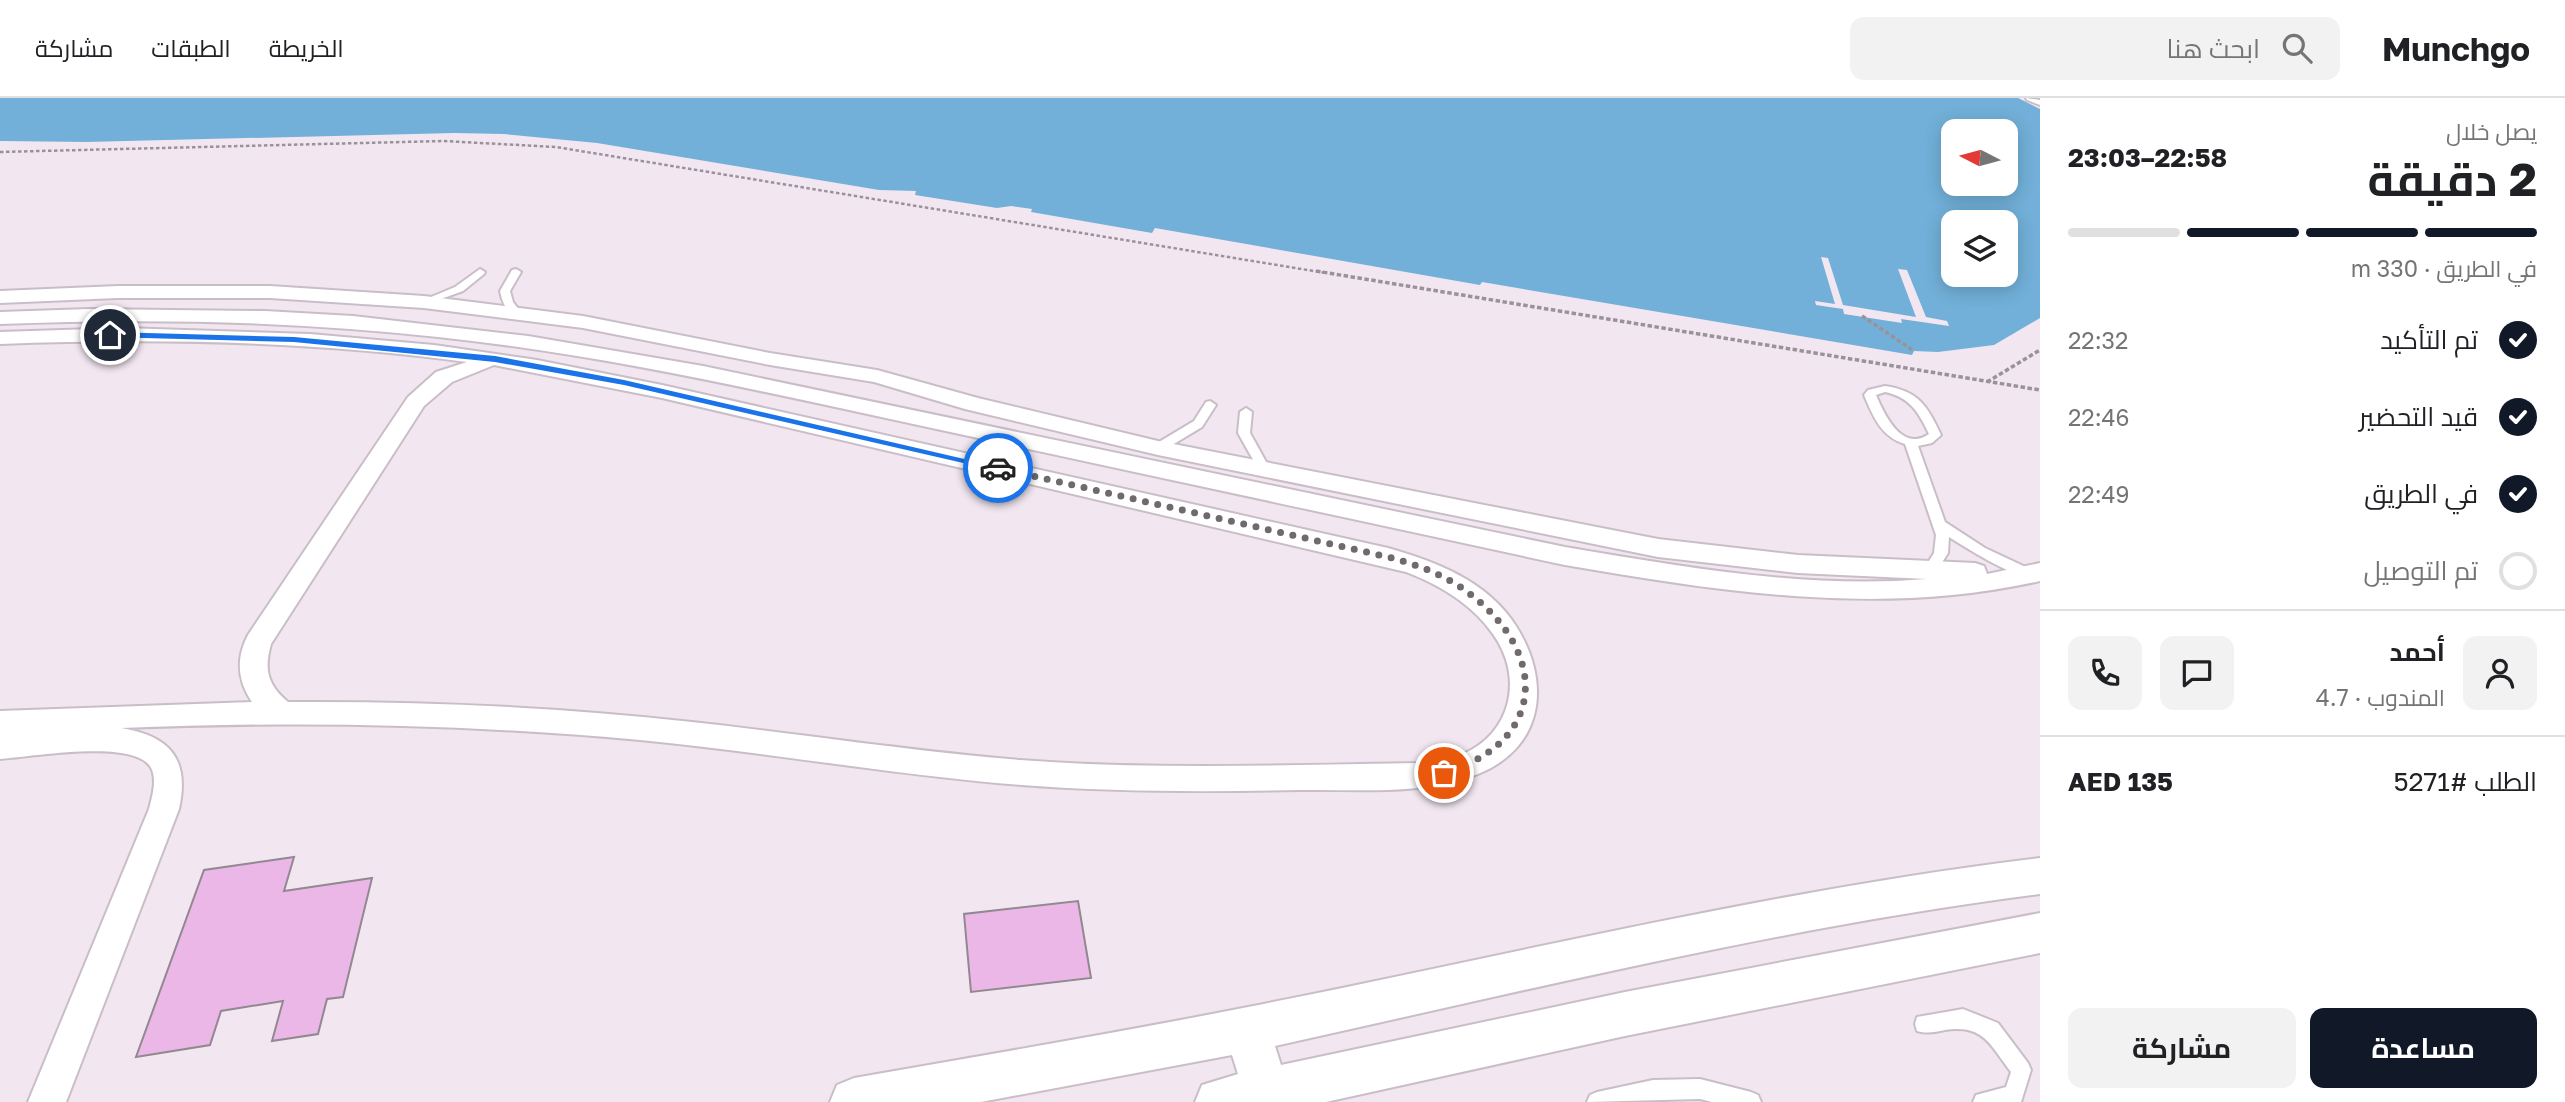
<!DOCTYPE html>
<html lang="ar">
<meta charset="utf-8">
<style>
:root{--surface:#fff;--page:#f2f2f2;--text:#202124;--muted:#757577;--line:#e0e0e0;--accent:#111827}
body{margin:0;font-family:"Golos Text",Cairo,sans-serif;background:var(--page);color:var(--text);direction:rtl;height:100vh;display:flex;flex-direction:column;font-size:26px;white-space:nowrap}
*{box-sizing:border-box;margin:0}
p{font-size:23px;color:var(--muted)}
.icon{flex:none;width:38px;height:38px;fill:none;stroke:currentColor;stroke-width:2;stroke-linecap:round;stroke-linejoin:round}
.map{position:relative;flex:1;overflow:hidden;direction:ltr}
.panel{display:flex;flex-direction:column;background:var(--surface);width:525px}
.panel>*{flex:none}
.needle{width:46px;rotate:276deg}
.tools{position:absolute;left:1941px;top:21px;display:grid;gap:14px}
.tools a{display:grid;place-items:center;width:77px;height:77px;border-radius:14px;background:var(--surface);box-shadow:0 4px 18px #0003;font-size:35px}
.pin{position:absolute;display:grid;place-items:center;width:60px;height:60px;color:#fff;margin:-30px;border:4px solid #fff;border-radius:50%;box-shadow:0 2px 7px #0007}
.courier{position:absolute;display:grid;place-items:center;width:70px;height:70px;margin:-35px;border:5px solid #1a73e8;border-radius:50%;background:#fff;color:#222;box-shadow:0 2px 9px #0007}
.summary em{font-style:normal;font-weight:700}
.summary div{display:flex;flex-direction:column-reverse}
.summary{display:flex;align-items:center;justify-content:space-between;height:119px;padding:0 28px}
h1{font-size:46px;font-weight:700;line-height:52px}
.bar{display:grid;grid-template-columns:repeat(4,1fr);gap:10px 7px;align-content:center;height:84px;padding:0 28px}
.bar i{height:9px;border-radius:5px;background:var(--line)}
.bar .active{background:var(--accent)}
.bar p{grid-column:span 4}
.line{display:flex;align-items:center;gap:18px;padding:0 28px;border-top:2px solid var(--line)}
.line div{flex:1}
.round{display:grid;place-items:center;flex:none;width:74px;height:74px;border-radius:14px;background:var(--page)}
ol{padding:0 28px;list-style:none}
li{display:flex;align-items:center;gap:21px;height:77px}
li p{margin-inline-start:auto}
li .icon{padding:7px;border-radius:50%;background:var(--accent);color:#fff;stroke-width:4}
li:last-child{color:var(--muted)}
li i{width:38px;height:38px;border:4px solid var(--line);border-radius:50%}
.action{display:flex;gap:14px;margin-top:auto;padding:14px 28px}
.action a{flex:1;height:80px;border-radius:14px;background:var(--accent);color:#fff;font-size:28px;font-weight:700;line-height:80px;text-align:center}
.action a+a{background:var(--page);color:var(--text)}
header{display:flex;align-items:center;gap:42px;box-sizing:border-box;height:98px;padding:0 35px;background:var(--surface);border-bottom:2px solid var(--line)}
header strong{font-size:33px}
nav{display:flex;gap:38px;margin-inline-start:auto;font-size:24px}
.search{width:490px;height:63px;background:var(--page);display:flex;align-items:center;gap:18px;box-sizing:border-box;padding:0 24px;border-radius:14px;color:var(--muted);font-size:26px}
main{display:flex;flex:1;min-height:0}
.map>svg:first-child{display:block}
.water{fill:#72b0d9;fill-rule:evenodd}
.pier{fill:#f2e7f1}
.building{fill:#eab7e7;stroke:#928891;stroke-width:2}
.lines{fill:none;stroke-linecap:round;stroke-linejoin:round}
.service-casing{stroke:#c9bec8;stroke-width:4}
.minor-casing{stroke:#c9bec8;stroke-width:4}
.tertiary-casing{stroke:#c9bec8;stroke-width:4}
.path-far1{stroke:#9a9299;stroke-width:2.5;stroke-dasharray:3.5 2.5;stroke-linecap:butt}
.path{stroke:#9a9299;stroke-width:3.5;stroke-dasharray:4.5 2.5;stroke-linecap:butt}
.service{fill:#fff;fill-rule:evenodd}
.minor{fill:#fff;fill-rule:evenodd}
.tertiary{fill:#fff;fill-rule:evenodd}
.route{fill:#1a73e8}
.done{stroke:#706a6f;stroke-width:7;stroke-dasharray:0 12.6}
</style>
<header>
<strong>Munchgo</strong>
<div class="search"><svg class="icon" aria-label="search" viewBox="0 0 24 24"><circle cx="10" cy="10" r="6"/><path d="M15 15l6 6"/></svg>ابحث هنا</div>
<nav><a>الخريطة</a><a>الطبقات</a><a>مشاركة</a></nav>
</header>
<main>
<section class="panel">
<div class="summary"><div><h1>2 دقيقة</h1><p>يصل خلال</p></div><em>22:58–23:03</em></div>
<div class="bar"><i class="active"></i><i class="active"></i><i class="active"></i><i></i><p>في الطريق · 330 m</p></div>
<ol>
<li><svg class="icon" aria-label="check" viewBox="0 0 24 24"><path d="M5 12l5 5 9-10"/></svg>تم التأكيد<p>22:32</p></li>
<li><svg class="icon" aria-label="check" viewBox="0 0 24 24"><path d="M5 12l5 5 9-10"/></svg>قيد التحضير<p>22:46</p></li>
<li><svg class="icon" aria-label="check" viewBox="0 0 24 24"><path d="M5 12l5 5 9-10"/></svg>في الطريق<p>22:49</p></li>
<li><i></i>تم التوصيل</li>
</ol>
<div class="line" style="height:126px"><a class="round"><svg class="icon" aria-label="person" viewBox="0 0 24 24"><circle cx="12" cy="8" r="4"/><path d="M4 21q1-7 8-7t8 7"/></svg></a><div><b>أحمد</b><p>المندوب · 4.7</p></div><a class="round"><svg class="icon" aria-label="chat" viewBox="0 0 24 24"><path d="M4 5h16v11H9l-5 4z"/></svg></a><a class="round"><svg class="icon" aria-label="phone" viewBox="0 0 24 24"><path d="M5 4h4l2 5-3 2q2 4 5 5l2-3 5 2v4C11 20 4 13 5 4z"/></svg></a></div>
<div class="line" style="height:91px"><div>الطلب #5271</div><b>AED 135</b></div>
<div class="action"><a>مساعدة</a><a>مشاركة</a></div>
</section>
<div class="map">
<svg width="2040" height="1004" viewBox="0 0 2040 1004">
<rect width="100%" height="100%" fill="#f2e7f1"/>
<path class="water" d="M0 0H2018L2040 11V220L1994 247 1938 254 1914 253 1912 257 1482 184 1480 187 1155 130 1152 135 1031 114 1032 111 1011 108 997 110 915 97 916 93 879 92 597 45 504 36 454 35 86 44 0 43ZM1953 33H2006V86H1953ZM1953 124H2006V177H1953Z"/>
<path class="pier" d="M1821 159 1828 160 1843 207 1916 219 1898 171 1907 172 1926 219 1947 223 1949 228 1901 221 1902 225 1844 216 1843 211 1816 207 1815 203 1835 206Z"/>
<g class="building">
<path d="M294 759 284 793 372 780 343 899 327 901 318 936 272 943 283 903 221 913 210 947 136 959 204 772Z"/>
<path d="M1078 803 1091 880 971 894 964 816Z"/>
</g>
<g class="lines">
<g class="service-casing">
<g id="service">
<path d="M2026 0 2040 2V7L2027 2Z"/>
<path d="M480 171 485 174 484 176 463 193 424 207 419 204 455 189Z"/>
<path d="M516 171 521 174 510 193 513 204 522 216 517 219C506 215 502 203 500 193L512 172Z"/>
<path d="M1885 288C1919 293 1927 308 1941 337L1932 345 1918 348 1945 424 1985 450 2034 473 2036 476 2034 479C2018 483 1965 449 1949 439L1948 455 1936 474H1926L1924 471 1934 455 1936 437 1905 346C1881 339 1873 318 1864 297L1868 292ZM1885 294C1910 299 1919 315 1929 336 1902 355 1884 316 1876 297Z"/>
<path d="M1210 303 1216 307 1202 329 1162 353H1154L1152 350 1154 347 1194 323 1206 304Z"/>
<path d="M1246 310 1252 314 1250 335 1270 371 1268 374H1260L1238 335 1240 314Z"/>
<path d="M1963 911 1998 925 2028 965 2031 972 2021 1004H1973L1976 997 2006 989 2011 974C1990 947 1984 926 1945 932 1935 934 1927 936 1917 933L1915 926 1917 919Z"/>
<path d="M1700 981 1751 994 1758 997 1761 1004H1712L1700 1001 1587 1004 1590 997 1597 994 1653 982Z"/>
</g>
</g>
<g class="minor-casing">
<g id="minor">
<path d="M118 188H270L424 198 583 218 770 255 877 272 978 300 1158 343 1658 441 1798 457 1975 465 1984 468 1987 476 2040 465V483C1882 519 1722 494 1565 467 1357 422 1149 377 941 332 774 296 608 257 438 239 292 223 147 220 0 226V214L89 211 265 213 353 218 528 238 703 268 1565 449C1684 469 1806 491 1927 481L1798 475 1658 459 1158 357 965 311 874 284 770 267 583 230 424 210 270 200H118L0 205V193Z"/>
<path d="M124 230 310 236 434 247 537 262 662 287 1388 450C1437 464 1487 483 1516 528 1551 583 1545 649 1478 676 1423 698 1360 691 1301 692 1208 694 1114 694 1021 687 893 677 767 654 640 642 467 626 294 623 121 630 170 638 190 661 179 711L66 1004H28L149 711C152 699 158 680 150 668 130 641 31 659 0 661V637L22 635 0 637V613L252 604C237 582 236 560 248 537L408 299 436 274 467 264C312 243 156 240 0 246V234ZM494 267 662 300 1406 474C1440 487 1472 506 1493 536 1524 579 1512 636 1461 657 1448 662 1433 664 1419 665 1286 667 1153 672 1020 662 910 653 802 636 692 624 558 609 423 603 288 604 267 587 264 571 271 546L424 308 452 284Z"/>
</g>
</g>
<g class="tertiary-casing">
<path id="tertiary" d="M2040 760V796C1782 829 1528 892 1275 948L1281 967 1625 894 2040 815V855L1625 938 1326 1004H1195L1202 987 1238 976 1232 957 981 1004H830L837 987 854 980C985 957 1117 935 1248 909 1511 857 1773 792 2040 760Z"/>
</g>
<path class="path-far1" d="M0 54 443 43 556 49 1326 175"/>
<g class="path">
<path d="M1316 173 2040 292"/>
<path d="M1862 218 1914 253"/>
<path d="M1987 284 2040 252"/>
</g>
<use href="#service" class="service"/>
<use href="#minor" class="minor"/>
<use href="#tertiary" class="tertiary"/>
</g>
<path class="route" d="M110 234 294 239 495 258 624 282 1003 370 998 373 624 287 495 264 294 244 107 239 105 237Z"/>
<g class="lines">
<path class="done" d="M998 370 1388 459C1418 467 1446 477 1470 496 1550 557 1545 645 1444 675"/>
</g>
</svg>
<div class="tools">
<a><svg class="needle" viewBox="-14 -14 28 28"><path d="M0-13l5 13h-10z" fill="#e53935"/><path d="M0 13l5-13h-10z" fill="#757577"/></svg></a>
<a><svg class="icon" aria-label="layers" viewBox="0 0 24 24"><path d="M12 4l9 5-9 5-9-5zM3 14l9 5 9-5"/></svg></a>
</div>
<div class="pin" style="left:1444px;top:675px;background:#ea580c"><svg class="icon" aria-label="bag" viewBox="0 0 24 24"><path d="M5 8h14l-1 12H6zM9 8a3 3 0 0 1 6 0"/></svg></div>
<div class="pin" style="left:110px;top:237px;background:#1f2937"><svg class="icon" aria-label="home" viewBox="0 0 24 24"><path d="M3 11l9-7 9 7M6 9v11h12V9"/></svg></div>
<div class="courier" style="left:998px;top:370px"><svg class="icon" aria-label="car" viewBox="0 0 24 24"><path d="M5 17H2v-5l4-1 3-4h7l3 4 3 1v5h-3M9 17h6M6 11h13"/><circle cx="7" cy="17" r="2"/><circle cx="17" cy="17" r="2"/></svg></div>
</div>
</main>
